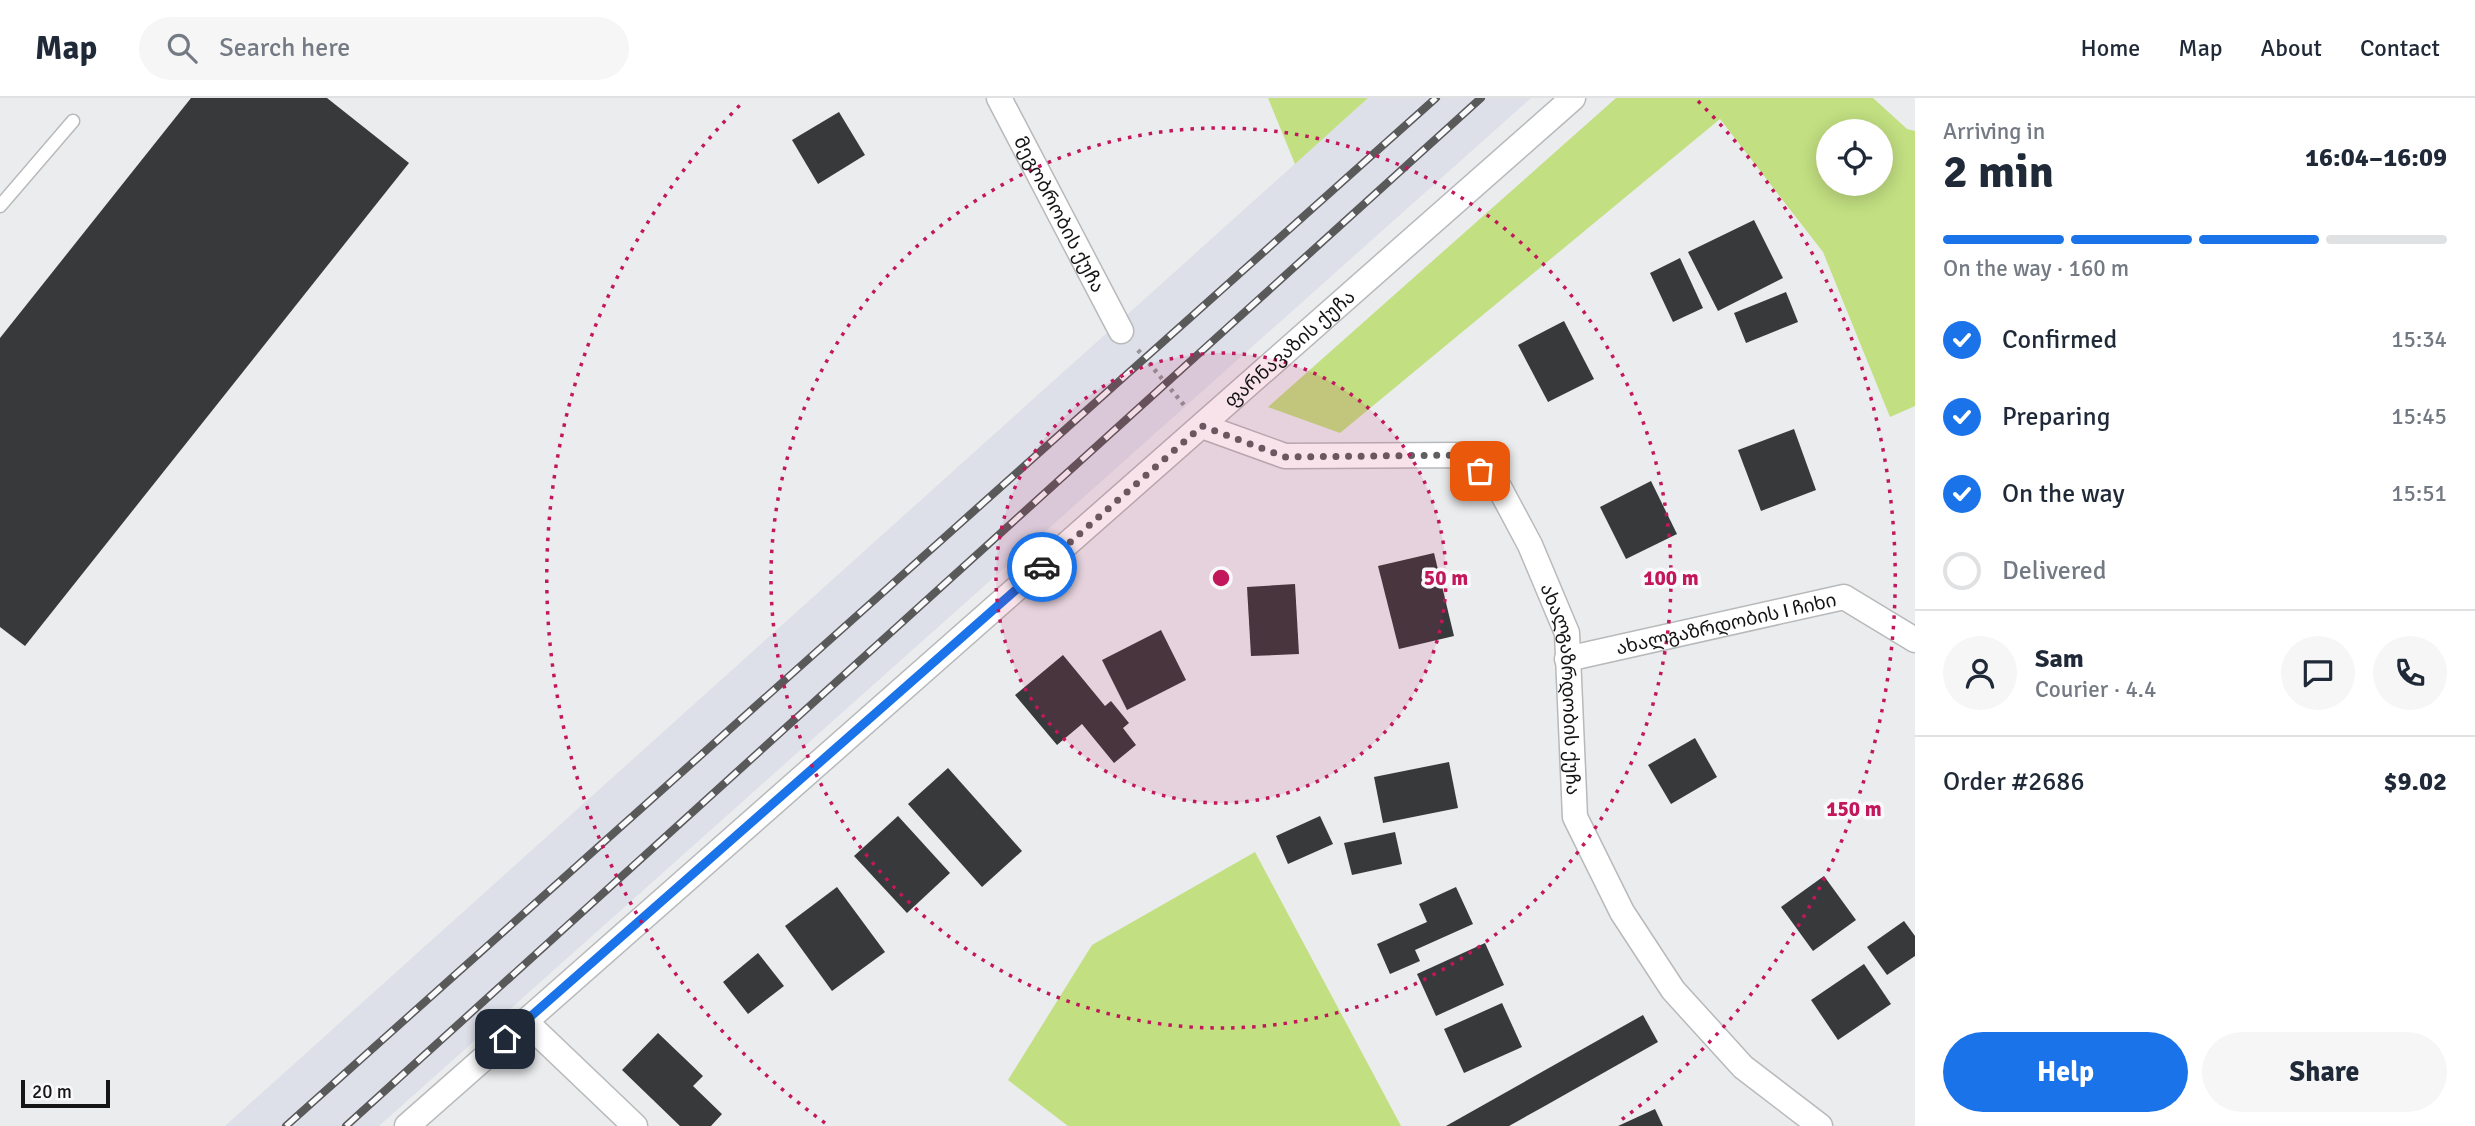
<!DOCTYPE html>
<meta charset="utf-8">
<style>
:root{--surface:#fff;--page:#f6f6f7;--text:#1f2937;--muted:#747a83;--line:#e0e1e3;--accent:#1a73e8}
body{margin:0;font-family:Signika,"Noto Sans Georgian",sans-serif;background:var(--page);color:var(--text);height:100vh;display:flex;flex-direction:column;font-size:26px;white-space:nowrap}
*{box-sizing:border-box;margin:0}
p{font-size:23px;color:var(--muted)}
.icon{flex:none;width:38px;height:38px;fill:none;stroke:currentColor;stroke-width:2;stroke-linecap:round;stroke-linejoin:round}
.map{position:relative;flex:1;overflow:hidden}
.side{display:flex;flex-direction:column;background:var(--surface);width:560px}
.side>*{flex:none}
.buttons{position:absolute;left:1816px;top:21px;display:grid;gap:14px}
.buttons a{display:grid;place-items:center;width:77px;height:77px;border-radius:50%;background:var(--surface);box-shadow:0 4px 18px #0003;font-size:35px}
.scale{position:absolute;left:21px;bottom:18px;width:89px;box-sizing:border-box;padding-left:7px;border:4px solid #151516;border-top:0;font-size:19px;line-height:24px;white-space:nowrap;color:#151516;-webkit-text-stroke:5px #f9f9fb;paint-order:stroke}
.pin{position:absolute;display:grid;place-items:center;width:60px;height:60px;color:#fff;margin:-30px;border-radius:14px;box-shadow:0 4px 10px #0006}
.courier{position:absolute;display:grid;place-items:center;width:70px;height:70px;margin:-35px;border:5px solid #1a73e8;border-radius:50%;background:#fff;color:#222;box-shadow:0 2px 9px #0007}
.headline em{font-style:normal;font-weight:700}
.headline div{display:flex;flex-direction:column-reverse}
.headline{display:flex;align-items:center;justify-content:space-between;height:119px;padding:0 28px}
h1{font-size:46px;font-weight:700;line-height:52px}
.bar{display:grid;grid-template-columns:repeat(4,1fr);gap:10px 7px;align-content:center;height:84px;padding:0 28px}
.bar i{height:9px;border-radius:5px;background:var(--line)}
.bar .current{background:var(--accent)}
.bar p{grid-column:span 4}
.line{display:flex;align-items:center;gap:18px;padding:0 28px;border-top:2px solid var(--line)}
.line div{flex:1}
.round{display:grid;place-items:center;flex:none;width:74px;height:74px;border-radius:37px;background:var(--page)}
ol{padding:0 28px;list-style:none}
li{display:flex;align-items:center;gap:21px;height:77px}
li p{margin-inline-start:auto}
li .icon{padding:7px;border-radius:50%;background:var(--accent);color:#fff;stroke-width:4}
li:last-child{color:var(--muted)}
li i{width:38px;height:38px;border:4px solid var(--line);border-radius:50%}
.primary-button{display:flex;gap:14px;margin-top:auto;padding:14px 28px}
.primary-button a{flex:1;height:80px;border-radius:42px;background:var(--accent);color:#fff;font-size:28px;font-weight:700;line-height:80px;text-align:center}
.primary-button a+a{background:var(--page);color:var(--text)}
header{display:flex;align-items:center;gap:42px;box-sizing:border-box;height:98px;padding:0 35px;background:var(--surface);border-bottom:2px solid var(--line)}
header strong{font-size:33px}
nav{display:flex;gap:38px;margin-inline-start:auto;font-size:24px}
.search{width:490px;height:63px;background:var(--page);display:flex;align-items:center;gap:18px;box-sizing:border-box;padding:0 24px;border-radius:38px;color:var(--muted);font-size:26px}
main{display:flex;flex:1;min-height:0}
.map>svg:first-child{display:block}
.built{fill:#dde0e9}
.green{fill:#c2df81;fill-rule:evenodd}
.building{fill:#38393a}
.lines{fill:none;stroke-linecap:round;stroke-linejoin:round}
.service-casing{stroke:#b8b9ba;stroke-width:15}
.minor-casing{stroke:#b8b9ba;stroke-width:27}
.path{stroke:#949596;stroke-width:4.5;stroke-dasharray:3.5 5;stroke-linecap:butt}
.service{stroke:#fff;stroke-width:12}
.minor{stroke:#fff;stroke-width:24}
.rail-casing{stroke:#59595a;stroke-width:8}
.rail{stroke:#f9f9fb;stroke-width:5;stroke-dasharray:16;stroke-linecap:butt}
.done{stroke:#606062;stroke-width:7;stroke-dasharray:0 12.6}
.route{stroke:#1a73e8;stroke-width:9}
.ring{fill:none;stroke:#c2185b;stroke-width:3.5;stroke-dasharray:3.5 7}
.labels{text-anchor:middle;stroke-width:7;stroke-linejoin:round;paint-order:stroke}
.street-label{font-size:19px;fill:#151516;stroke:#f9f9fb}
.centre{fill:#c2185b;stroke:#f9f9fb;stroke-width:3.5}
.ring-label{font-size:21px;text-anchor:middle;font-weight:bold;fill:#c2185b;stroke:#f9f9fb;stroke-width:7;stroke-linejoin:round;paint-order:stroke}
</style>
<header>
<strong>Map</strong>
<div class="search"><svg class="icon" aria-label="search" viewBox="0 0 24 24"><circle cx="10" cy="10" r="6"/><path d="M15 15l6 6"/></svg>Search here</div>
<nav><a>Home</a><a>Map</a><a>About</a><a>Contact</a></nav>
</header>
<main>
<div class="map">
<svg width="1915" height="1028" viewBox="0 0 1915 1028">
<rect width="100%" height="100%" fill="#ebecee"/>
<path class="built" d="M1368 0H1531L379 1028H225Z"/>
<g class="green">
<path d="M1268 0H1368L1295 66Z"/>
<path d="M1616 0H1873L1907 31 1915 33V308L1890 319 1823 154 1720 21 1340 335 1268 309ZM1829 33H1881V86H1829Z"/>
<path d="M1255 754 1401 1028H1068L1008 982 1092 847Z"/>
</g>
<g class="building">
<path d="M191 0H327L409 65 25 548 0 529V240Z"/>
<path d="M839 14 865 57 818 86 792 42Z"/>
<path d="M1754 122 1783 180 1718 213 1688 154Z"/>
<path d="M1680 160 1703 210 1673 224 1650 175Z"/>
<path d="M1786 194 1798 224 1746 245 1734 215Z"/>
<path d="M1564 223 1594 281 1548 304 1518 247Z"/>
<path d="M1794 331 1816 392 1761 413 1738 352Z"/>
<path d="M1651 383 1677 436 1626 461 1600 409Z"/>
<path d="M1434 455 1454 538 1399 551 1378 468Z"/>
<path d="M1295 486 1299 556 1251 558 1247 489Z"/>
<path d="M1161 532 1186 582 1127 612 1102 562Z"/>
<path d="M1063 557 1105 608 1111 603 1129 625 1123 630 1136 647 1114 665 1082 626 1057 647 1015 597Z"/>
<path d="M1695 640 1717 679 1671 706 1648 667Z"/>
<path d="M1449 664 1458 710 1383 725 1374 679Z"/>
<path d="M948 670 1022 753 982 789 908 706Z"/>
<path d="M898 718 950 775 907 815 854 758Z"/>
<path d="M1320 718 1333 746 1288 766 1276 738Z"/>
<path d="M1395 734 1402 766 1352 777 1344 745Z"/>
<path d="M1824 778 1856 822 1813 853 1781 809Z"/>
<path d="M837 789 885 854 832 893 785 828Z"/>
<path d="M1456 789 1473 826 1415 852 1420 863 1390 876 1377 846 1427 824 1419 806Z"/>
<path d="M1904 823 1915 838V858L1887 877 1867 849Z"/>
<path d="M1485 845 1504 887 1436 918 1417 876Z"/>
<path d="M758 855 784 888 748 916 723 884Z"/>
<path d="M1864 866 1891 906 1838 942 1811 902Z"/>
<path d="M1502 905 1522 949 1464 975 1444 931Z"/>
<path d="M1643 917 1658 944 1543 1009 1509 1028H1446Z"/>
<path d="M658 935 703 978 693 988 722 1016 711 1028H680L622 972Z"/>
<path d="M1655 1011 1663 1028H1618Z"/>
</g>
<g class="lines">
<g class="service-casing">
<path id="service" d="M0 108 73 23"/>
</g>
<g class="minor-casing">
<g id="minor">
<path id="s1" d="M999 0 1121 233"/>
<path id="s2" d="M1202 328 1285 358 1462 357 1499 389 1530 447 1567 535 1575 719 1622 814 1673 892 1743 969 1820 1028"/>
<path id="s3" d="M1567 561 1844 499 1915 542"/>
<path d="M525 923 635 1028"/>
<path id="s4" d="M407 1028 1573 0"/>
</g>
</g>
<path class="path" d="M1138 252 1184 307"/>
<use href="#service" class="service"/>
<use href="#minor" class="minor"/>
<g class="rail-casing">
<g id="rail">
<path d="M286 1028 1436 0"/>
<path d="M346 1028 1481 0"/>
</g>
</g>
<use href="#rail" class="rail"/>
</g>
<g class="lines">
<path class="done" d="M1042 469 1202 328 1285 359 1462 357 1480 373"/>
<path class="route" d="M505 941 1042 469"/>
</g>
<circle cx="1221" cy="480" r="225" fill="#c2185b" fill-opacity=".12"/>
<g class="ring">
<circle cx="1221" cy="480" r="225"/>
<circle cx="1221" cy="480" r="450"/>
<path d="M825 1025A674 674 0 0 1 744 3M1698 3A674 674 0 0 1 1617 1025"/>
</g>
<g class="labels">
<g class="street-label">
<text dy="7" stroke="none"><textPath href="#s1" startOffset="131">მეგობრობის ქუჩა</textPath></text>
<text dy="7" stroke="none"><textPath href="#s4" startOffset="1176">ფარნავაზის ქუჩა</textPath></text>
<text dy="7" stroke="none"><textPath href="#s3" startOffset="163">ახალგაზრდობის I ჩიხი</textPath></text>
<text dy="7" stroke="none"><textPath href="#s2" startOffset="530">ახალგაზრდობის ქუჩა</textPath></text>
</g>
</g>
<circle cx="1221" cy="480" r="10" class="centre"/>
<g class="ring-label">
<text x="1446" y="487">50 m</text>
<text x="1671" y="487">100 m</text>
<text x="1854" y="718">150 m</text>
</g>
</svg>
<div class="buttons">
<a><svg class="icon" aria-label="locate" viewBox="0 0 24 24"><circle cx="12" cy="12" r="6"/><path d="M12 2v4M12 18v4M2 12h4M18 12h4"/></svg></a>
</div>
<div class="scale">20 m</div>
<div class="pin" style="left:1480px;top:373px;background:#ea580c"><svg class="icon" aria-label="bag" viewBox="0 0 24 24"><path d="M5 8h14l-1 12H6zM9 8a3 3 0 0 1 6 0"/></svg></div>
<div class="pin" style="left:505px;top:941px;background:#1f2937"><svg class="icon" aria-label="home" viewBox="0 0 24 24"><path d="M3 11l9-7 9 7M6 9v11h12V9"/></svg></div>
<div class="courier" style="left:1042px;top:469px"><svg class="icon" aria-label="car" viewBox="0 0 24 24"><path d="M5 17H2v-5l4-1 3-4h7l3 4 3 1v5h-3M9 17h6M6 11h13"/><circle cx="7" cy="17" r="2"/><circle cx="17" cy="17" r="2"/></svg></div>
</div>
<section class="side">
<div class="headline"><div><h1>2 min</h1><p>Arriving in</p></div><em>16:04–16:09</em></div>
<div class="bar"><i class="current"></i><i class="current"></i><i class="current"></i><i></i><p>On the way · 160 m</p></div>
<ol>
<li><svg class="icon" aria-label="check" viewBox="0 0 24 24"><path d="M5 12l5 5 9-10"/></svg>Confirmed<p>15:34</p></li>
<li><svg class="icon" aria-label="check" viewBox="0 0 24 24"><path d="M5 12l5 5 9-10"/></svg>Preparing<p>15:45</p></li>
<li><svg class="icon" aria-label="check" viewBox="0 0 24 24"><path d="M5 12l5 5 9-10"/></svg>On the way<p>15:51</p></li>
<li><i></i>Delivered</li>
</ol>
<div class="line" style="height:126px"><a class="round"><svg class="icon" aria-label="person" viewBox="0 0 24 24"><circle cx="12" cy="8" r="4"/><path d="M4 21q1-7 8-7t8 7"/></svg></a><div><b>Sam</b><p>Courier · 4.4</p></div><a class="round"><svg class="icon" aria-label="chat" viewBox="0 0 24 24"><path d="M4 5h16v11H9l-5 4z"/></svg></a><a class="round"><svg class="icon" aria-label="phone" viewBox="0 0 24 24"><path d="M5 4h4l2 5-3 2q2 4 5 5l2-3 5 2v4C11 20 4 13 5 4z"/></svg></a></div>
<div class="line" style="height:91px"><div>Order #2686</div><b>$9.02</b></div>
<div class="primary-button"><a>Help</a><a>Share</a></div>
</section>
</main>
